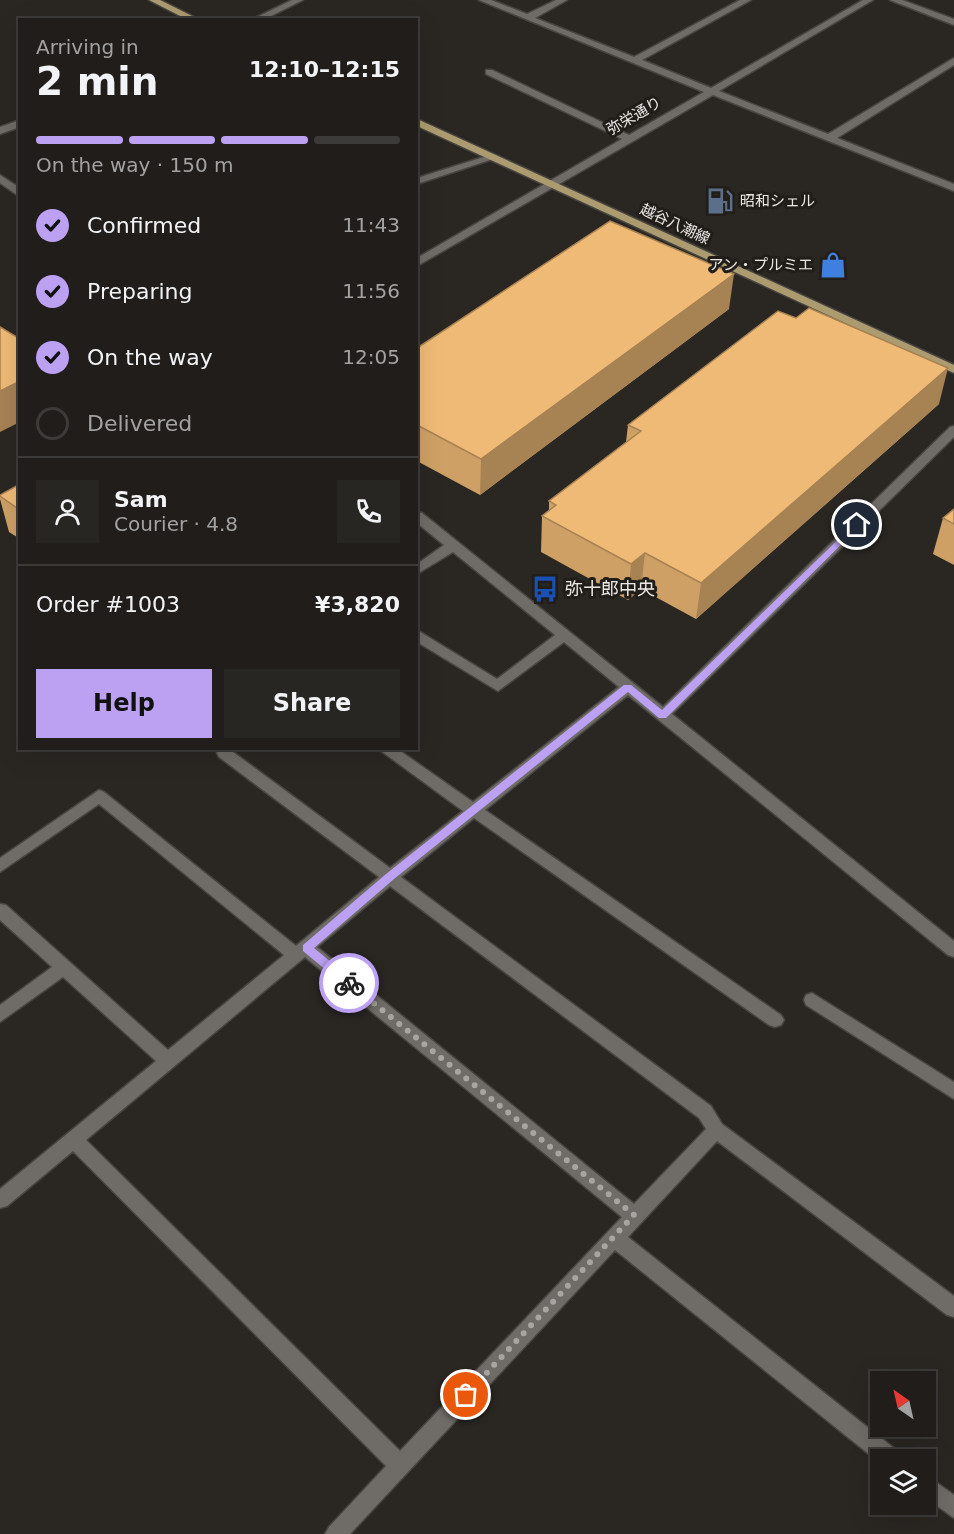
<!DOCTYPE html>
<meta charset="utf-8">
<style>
:root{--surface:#201d1a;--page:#282623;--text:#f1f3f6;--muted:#a2a2a2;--line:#3d3b39;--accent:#bca0f2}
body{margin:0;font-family:"DejaVu Sans","Noto Sans JP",sans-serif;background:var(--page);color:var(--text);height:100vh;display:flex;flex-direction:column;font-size:22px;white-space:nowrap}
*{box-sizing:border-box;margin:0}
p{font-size:20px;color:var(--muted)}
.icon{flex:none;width:33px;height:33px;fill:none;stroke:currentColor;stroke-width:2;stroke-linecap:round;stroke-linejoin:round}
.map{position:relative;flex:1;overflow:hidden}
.panel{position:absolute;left:18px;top:18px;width:400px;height:732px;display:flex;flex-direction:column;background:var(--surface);border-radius:0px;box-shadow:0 6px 24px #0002,0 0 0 2px var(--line)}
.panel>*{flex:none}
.needle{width:39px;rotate:326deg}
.buttons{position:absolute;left:870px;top:1371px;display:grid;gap:12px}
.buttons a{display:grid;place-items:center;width:66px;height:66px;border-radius:0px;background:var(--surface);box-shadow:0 6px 24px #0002,0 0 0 2px var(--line);font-size:30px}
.pin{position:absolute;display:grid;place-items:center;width:51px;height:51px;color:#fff;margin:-26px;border:3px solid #fff;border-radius:50%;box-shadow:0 2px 6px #0007}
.courier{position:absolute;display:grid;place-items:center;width:60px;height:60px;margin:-30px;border:4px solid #bca0f2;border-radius:50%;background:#fff;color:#222;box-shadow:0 2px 8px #0007}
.head em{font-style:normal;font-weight:800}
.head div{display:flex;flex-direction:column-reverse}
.head{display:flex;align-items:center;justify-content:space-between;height:102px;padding:0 18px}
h1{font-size:39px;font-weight:800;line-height:45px}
.bar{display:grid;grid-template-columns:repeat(4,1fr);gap:9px 6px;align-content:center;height:72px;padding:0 18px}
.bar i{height:8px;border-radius:4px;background:var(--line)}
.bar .selected{background:var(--accent)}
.bar p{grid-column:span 4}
.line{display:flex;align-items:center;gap:15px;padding:0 18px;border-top:2px solid var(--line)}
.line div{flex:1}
.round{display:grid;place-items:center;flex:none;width:63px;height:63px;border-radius:0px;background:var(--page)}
ol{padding:0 18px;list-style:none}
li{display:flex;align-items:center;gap:18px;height:66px}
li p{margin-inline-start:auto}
li .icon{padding:6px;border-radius:50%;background:var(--accent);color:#111;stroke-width:4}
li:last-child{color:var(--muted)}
li i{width:33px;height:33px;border:3px solid var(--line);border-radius:50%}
.cta{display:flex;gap:12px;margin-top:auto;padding:12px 18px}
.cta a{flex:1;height:69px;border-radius:0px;background:var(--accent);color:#111;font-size:24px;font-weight:800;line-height:69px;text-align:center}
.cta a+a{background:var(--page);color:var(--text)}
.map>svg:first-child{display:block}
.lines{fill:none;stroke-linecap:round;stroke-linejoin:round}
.minor-casing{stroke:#474441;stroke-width:3}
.major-casing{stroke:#474441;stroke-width:3}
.minor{fill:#6f6b67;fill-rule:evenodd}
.major{fill:#ac9b6e;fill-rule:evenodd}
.wall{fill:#cea065}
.shaded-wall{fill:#a78253}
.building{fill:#efba76;stroke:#a78253;stroke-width:1.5}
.route{fill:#bca0f2}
.done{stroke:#a7a4a1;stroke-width:6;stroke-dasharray:0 10.8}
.labels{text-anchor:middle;stroke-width:6;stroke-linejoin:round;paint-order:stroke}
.far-street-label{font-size:15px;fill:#eae8e5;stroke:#211e1a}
.far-poi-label{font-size:15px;fill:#eae8e5;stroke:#211e1a;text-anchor:start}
.poi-label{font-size:18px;fill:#eae8e5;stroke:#211e1a;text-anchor:start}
</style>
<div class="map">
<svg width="954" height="1534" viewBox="0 0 954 1534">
<rect width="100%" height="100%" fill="#2a2723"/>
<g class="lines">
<g class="minor-casing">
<g id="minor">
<path d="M292 0H303L263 20H251Z"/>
<path d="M479 0H491L527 14 556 0H567L535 18 634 57 740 0H751L642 60 711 88 863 0H873L719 91 828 134 954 58V65L837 138 954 184V191L713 95 417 266V258L622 139 486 74V70H492L629 135 704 92Z"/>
<path d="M890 0H902L954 19V25Z"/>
<path d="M20 120V127L0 134V127Z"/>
<path d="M490 155 499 157 417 184V178Z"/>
<path d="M0 175 20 188V197L0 183Z"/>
<path d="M954 426V437L672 714 954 941V957L948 955 628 695 485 810 781 1015 784 1020 781 1025 775 1027 769 1025 474 818 401 877 711 1106 722 1124 954 1296V1317L947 1315 717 1141 628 1237 900 1453 903 1460H880V1463L615 1250 350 1534H325L329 1527 386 1466 73 1151 7 1206 0 1208V1189L156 1061 63 977 0 1022V1005L52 967 0 920V904L6 905 168 1050 284 955 99 804 0 872V858L99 790 104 792 296 946 379 877 219 757 217 753 219 749H229L390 868 463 811 377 748H396L473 802 619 687 564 642 498 691 417 642V630L497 679 555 635 453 552 417 574V564L444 545 417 523V512L422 513 663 707 950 427ZM390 886 699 1118 706 1129 634 1204 317 947ZM305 957 622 1217 400 1451 86 1140Z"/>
<path d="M812 993 954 1082V1099L806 1005 804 1000 806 995Z"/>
<path d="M926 1475 954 1495V1518L926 1498Z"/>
</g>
</g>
<g class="major-casing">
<g id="major">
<path d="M149 0H160L200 20H188Z"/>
<path d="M417 119 954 365V373L417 126Z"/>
</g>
</g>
<use href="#minor" class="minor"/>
<use href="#major" class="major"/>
</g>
<g class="wall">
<path d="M729 309 480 495 417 461V348Z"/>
<path d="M939 404 696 619 641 589 628 600 541 552 542 516 549 511V501L626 442 628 425Z"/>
<path d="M20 484V539L9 532 0 499V495Z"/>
<path d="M954 509V565L933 554 943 518Z"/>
</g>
<g class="shaded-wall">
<path d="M734 274 729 309 480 495 481 459Z"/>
<path d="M948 368 939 404 696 619 701 583Z"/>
<path d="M20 381V422L0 432V391Z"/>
<path d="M645 553 641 589 628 600 631 564Z"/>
</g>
<g class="building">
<path d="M610 221 734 274 481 459 417 425V348Z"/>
<path d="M809 308 948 368 701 583 645 553 631 564 542 516 556 505 549 501 641 431 628 425 778 311 796 318Z"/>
<path d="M0 327 20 339V381L0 391Z"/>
<path d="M20 484V510L0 496V495Z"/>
<path d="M954 509V524L943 518Z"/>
</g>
<path class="route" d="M854 524 861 525 666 718H659L628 692 394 879 314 948 353 980V986H345L303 951V945L386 874 624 685H631L662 710Z"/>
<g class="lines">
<path class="done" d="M349 983 634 1215 466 1395"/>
</g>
<defs>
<g id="fuel-bare" transform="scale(2.07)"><path d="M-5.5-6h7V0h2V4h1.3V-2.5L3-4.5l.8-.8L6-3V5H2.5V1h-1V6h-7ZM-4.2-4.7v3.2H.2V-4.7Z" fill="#5c6f8a" stroke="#211e1a" stroke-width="2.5" paint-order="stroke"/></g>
<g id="shop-bare" transform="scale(2.07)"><path d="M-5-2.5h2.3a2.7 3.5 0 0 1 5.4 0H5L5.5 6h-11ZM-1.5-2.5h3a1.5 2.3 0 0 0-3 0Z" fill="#3f7fe0" stroke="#211e1a" stroke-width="2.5" paint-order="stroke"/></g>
<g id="bus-bare" transform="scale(2.07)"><path d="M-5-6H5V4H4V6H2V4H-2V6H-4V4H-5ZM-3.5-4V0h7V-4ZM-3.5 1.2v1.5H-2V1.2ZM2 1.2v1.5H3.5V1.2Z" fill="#1a4fb4" stroke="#211e1a" stroke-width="2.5" paint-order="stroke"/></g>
</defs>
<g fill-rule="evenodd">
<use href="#fuel-bare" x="720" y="201"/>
<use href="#shop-bare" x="833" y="265"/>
<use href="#bus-bare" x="545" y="589"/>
</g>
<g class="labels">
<g class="far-street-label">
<text transform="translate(634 116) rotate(-30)" y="5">弥栄通り</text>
<text transform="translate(675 224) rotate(25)" y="5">越谷八潮線</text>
</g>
<g class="far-poi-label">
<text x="740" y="206">昭和シェル</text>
<text x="813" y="270" text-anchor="end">アン・プルミエ</text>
</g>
<g class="poi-label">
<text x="565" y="595">弥十郎中央</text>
</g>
</g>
</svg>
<div class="buttons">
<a><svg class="needle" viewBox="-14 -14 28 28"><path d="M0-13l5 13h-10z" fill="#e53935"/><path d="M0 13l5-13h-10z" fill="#a2a2a2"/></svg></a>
<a><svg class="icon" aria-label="layers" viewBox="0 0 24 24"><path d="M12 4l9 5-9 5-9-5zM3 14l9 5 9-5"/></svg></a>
</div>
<div class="pin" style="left:466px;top:1395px;background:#ea580c"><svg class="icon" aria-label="bag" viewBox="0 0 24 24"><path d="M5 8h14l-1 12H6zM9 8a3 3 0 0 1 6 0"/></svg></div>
<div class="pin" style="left:857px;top:525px;background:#1f2937"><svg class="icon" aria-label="home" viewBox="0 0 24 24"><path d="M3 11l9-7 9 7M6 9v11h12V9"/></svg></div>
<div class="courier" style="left:349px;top:983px"><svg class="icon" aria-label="bike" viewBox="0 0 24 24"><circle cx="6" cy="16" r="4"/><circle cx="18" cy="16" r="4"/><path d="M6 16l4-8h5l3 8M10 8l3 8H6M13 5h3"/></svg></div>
<section class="panel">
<div class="head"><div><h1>2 min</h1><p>Arriving in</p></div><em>12:10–12:15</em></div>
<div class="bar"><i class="selected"></i><i class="selected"></i><i class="selected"></i><i></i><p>On the way · 150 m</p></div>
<ol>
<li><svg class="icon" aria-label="check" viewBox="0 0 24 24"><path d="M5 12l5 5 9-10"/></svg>Confirmed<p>11:43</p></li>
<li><svg class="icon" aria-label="check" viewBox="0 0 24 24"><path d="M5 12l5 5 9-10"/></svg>Preparing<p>11:56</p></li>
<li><svg class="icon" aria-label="check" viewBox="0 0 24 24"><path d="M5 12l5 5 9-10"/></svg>On the way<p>12:05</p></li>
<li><i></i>Delivered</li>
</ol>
<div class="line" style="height:108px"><a class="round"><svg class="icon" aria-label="person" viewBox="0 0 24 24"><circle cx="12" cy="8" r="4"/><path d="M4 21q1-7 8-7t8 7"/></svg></a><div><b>Sam</b><p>Courier · 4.8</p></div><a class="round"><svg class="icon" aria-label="phone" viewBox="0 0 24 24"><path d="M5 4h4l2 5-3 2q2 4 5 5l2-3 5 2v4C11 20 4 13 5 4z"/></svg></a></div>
<div class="line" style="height:78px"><div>Order #1003</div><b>¥3,820</b></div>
<div class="cta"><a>Help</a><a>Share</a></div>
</section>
</div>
